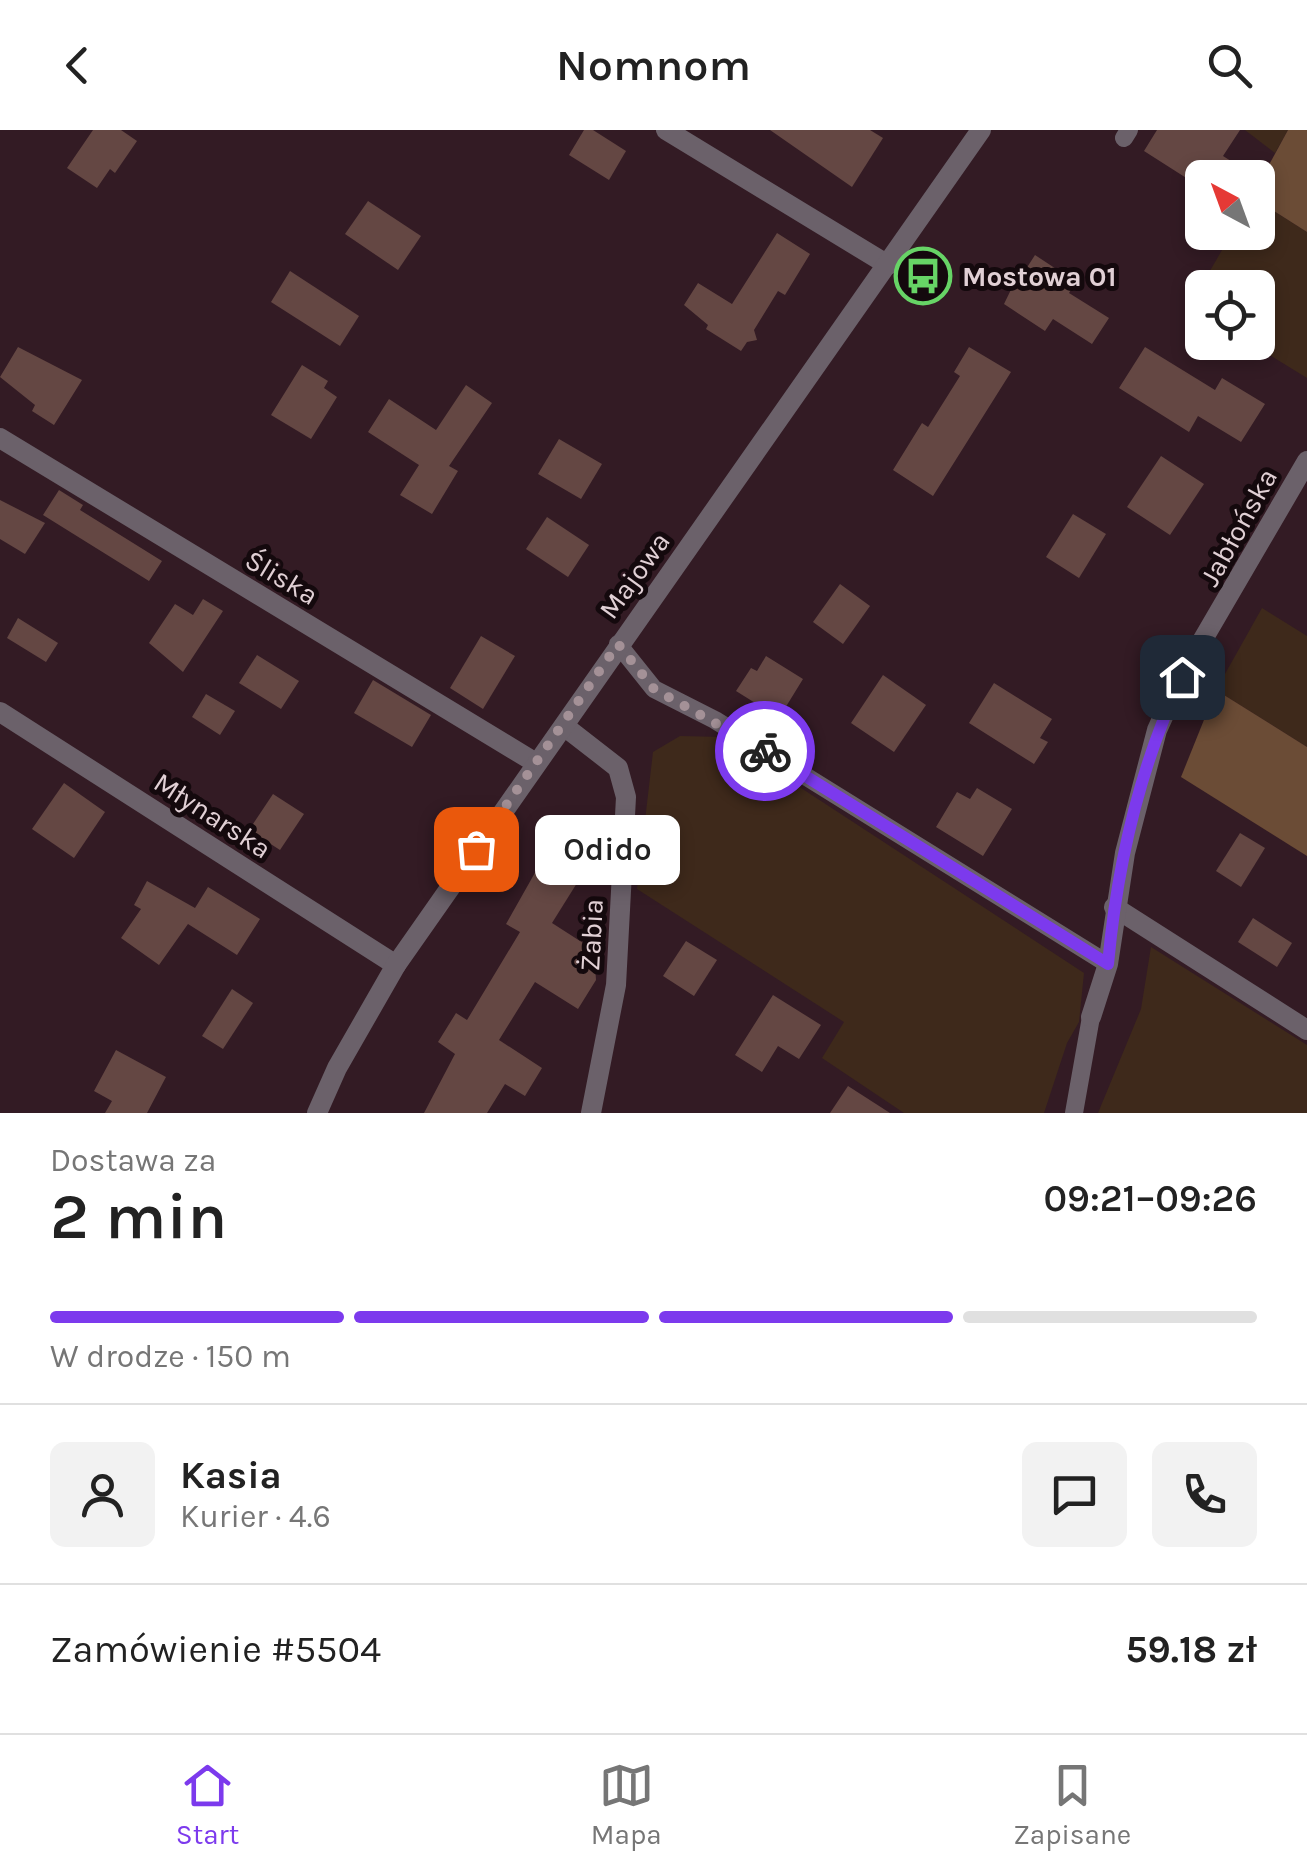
<!DOCTYPE html>
<html lang="pl">
<meta charset="utf-8">
<style>
:root{--surface:#fff;--page:#f2f2f2;--text:#222;--muted:#767676;--line:#e0e0e0;--accent:#7c3aed}
body{margin:0;font-family:Karla,sans-serif;background:var(--page);color:var(--text);height:100vh;display:flex;flex-direction:column;font-size:38px;white-space:nowrap}
*{box-sizing:border-box;margin:0}
p{font-size:32px;color:var(--muted)}
.icon{flex:none;width:55px;height:55px;fill:none;stroke:currentColor;stroke-width:2;stroke-linecap:round;stroke-linejoin:round}
.map{position:relative;height:983px;overflow:hidden}
.side{display:flex;flex-direction:column;background:var(--surface);flex:1}
.side>*{flex:none}
.needle{width:65px;rotate:319deg}
.fabs{position:absolute;left:1185px;top:30px;display:grid;gap:20px}
.fabs a{display:grid;place-items:center;width:90px;height:90px;border-radius:15px;background:var(--surface);box-shadow:0 5px 15px #0003;font-size:50px}
.pin{position:absolute;display:grid;place-items:center;width:85px;height:85px;color:#fff;margin:-42px;border-radius:20px;box-shadow:0 5px 15px #0006}
.courier{position:absolute;display:grid;place-items:center;width:100px;height:100px;margin:-50px;border:8px solid #7c3aed;border-radius:50%;background:#fff;color:#222;box-shadow:0 2px 12px #0007}
.bubble{position:absolute;height:70px;border-radius:15px;background:var(--surface);box-shadow:0 5px 15px #0003;font-size:32px;font-weight:600;line-height:70px;text-align:center}
.headline em{font-style:normal;font-weight:600}
.headline div{display:flex;flex-direction:column-reverse}
.headline{display:flex;align-items:center;justify-content:space-between;height:170px;padding:0 50px}
h1{font-size:65px;font-weight:600;line-height:75px}
.bar{display:grid;grid-template-columns:repeat(4,1fr);gap:15px 10px;align-content:center;height:120px;padding:0 50px}
.bar i{height:12px;border-radius:8px;background:var(--line)}
.bar .active{background:var(--accent)}
.bar p{grid-column:span 4}
.line{display:flex;align-items:center;gap:25px;padding:0 50px;border-top:2px solid var(--line)}
.line div{flex:1}
.round{display:grid;place-items:center;flex:none;width:105px;height:105px;border-radius:15px;background:var(--page)}
header{display:flex;justify-content:space-between;align-items:center;height:130px;padding:0 50px;background:var(--surface);font-size:45px;font-weight:600}
.dock{display:flex;justify-content:space-around;align-items:center;height:140px;border-top:2px solid var(--line);background:var(--surface);font-size:28px;color:var(--muted)}
.dock a{display:grid;justify-items:center;gap:5px}
.dock .active{color:var(--accent)}
.map>svg:first-child{display:block}
.green{fill:#3e291b}
.forest{fill:#6b4c36}
.building{fill:#644743}
.lines{fill:none;stroke-linecap:round;stroke-linejoin:round}
.service{stroke:#6b616a;stroke-width:18}
.minor{stroke:#6b616a;stroke-width:20}
.tertiary{stroke:#6b616a;stroke-width:20}
.done{stroke:#a49197;stroke-width:10;stroke-dasharray:0 18}
.route{stroke:#7c3aed;stroke-width:12}
.labels{text-anchor:middle;stroke-width:10;stroke-linejoin:round;paint-order:stroke}
.poi-label{font-size:28px;font-weight:bold;fill:#e1d0d5;stroke:#14090d;text-anchor:start}
.street-label{font-size:28px;fill:#e1d0d5;stroke:#14090d}
</style>
<header><svg class="icon" aria-label="back" viewBox="0 0 24 24"><path d="M15 5l-7 7 7 7"/></svg>Nomnom<svg class="icon" aria-label="search" viewBox="0 0 24 24"><circle cx="10" cy="10" r="6"/><path d="M15 15l6 6"/></svg></header>
<div class="map">
<svg width="1307" height="983" viewBox="0 0 1307 983">
<rect width="100%" height="100%" fill="#331b24"/>
<g class="green">
<path d="M1245 0H1288L1275 23Z"/>
<path d="M1258 71 1307 102V248L1250 213 1258 212V158H1202V183L1190 175 1232 103 1258 102Z"/>
<path d="M1262 478 1307 506V617L1216 560Z"/>
<path d="M680 606 723 607 1084 843 1079 892 1067 913 1044 983H904L822 928 844 892 637 759 653 622Z"/>
<path d="M1151 817 1307 915V983H1098L1141 879Z"/>
</g>
<g class="forest">
<path d="M1288 0H1307V102L1258 71V55Z"/>
<path d="M1216 560 1307 617V726L1181 647Z"/>
</g>
<g class="building">
<path d="M93 0H121L137 11 115 43 110 39 97 58 67 38Z"/>
<path d="M584 0H593L626 21 609 50 569 25Z"/>
<path d="M770 0H870L883 8 852 57Z"/>
<path d="M1157 0H1240L1223 26 1258 48H1202V58L1144 21Z"/>
<path d="M368 71 421 106 398 140 345 104Z"/>
<path d="M777 103 810 124 785 165 778 161 754 200 757 210 747 212 741 221 706 199 708 195 684 175 698 153 732 174Z"/>
<path d="M1035 125 1076 152 1069 163 1109 188 1092 214 1053 189 1045 201 1004 174 1022 137 1026 139Z"/>
<path d="M290 141 359 186 340 216 271 172Z"/>
<path d="M18 217 82 250 54 295 32 281 35 275 0 247Z"/>
<path d="M969 217 1011 242 933 366 893 340 922 293 928 297 960 246 954 242Z"/>
<path d="M1145 217 1215 260 1222 248 1265 274 1241 312 1198 286 1189 302 1119 258Z"/>
<path d="M302 235 328 251 324 258 337 267 311 309 271 285Z"/>
<path d="M466 255 492 273 449 336 458 341 432 384 400 365 419 335 368 302 389 269 436 300Z"/>
<path d="M559 309 602 334 581 369 538 344Z"/>
<path d="M1161 326 1204 354 1170 405 1127 377Z"/>
<path d="M59 360 83 375 80 380 162 431 149 451 43 385Z"/>
<path d="M0 370 45 393 25 424 0 409Z"/>
<path d="M1073 384 1106 404 1079 448 1046 427Z"/>
<path d="M547 387 589 415 568 447 526 419Z"/>
<path d="M840 454 870 476 843 514 813 492Z"/>
<path d="M203 469 223 481 183 542 149 513 175 474 193 485Z"/>
<path d="M18 488 58 513 46 532 7 508Z"/>
<path d="M481 506 515 526 483 579 450 558Z"/>
<path d="M257 525 299 551 281 579 239 553Z"/>
<path d="M766 526 803 549 779 588 736 561 751 538 757 541Z"/>
<path d="M883 545 926 575 894 622 851 593Z"/>
<path d="M373 550 431 585 412 617 354 583Z"/>
<path d="M994 553 1052 589 1040 608 1048 612 1034 634 969 593Z"/>
<path d="M206 564 235 581 220 605 192 587Z"/>
<path d="M64 653 105 682 74 728 32 699Z"/>
<path d="M977 658 1012 679 983 726 936 697 957 662 970 669Z"/>
<path d="M273 664 304 684 280 720 249 700Z"/>
<path d="M567 686 595 708 564 746 577 753 552 793 594 820 596 850 578 879 535 852 499 910 542 938 525 966 505 954 487 983H424L455 924 438 912 456 883 467 890 520 802 506 794Z"/>
<path d="M1240 703 1265 718 1241 757 1216 741Z"/>
<path d="M147 751 195 778 208 757 260 789 237 825 188 794 159 835 121 808 141 779 134 775Z"/>
<path d="M1253 788 1292 813 1277 837 1238 812Z"/>
<path d="M686 811 717 830 694 866 663 846Z"/>
<path d="M232 859 253 873 223 919 202 906Z"/>
<path d="M773 865 821 895 799 929 778 916 762 942 735 925Z"/>
<path d="M116 920 166 947 147 983H105L112 971 94 961Z"/>
<path d="M848 956 890 983H830Z"/>
</g>
<g class="lines">
<g class="service">
<path d="M1124 8 1129 0"/>
<path d="M618 514 654 559 715 590 1108 834"/>
<path d="M1074 983 1091 887"/>
</g>
<g class="minor">
<path d="M666 0 888 135"/>
<path d="M0 308 536 633"/>
<path d="M0 582 396 835"/>
<path d="M564 596 618 638 626 667 616 855 591 983"/>
<path d="M1114 777 1307 900"/>
<path d="M1091 887 1108 834 1125 723 1157 600 1181 547 1307 331"/>
</g>
<path class="tertiary" d="M317 983 337 938 396 835 981 0"/>
</g>
<g class="lines">
<path class="done" d="M476 719 618 514 654 559 765 621"/>
<path class="route" d="M765 621 1108 834C1117 736 1140 636 1182 547"/>
</g>
<defs>
<g id="bus-ring" transform="scale(2.875)"><circle r="9.5" fill="#14090d" stroke="#67d466" stroke-width="1.5"/><path d="M-5-6H5V4H4V6H2V4H-2V6H-4V4H-5ZM-3.5-4V0h7V-4ZM-3.5 1.2v1.5H-2V1.2ZM2 1.2v1.5H3.5V1.2Z" fill="#67d466"/></g>
</defs>
<g fill-rule="evenodd">
<use href="#bus-ring" x="923" y="146"/>
</g>
<g class="labels">
<g class="poi-label">
<text x="962" y="156">Mostowa 01</text>
</g>
<g class="street-label">
<text transform="translate(1238 397) rotate(-61)" y="10">Jabłońska</text>
<text transform="translate(634 445) rotate(-54)" y="10">Majowa</text>
<text transform="translate(282 447) rotate(31)" y="10">Śliska</text>
<text transform="translate(213 685) rotate(33)" y="10">Młynarska</text>
<text transform="translate(591 805) rotate(-87)" y="10">Żabia</text>
</g>
</g>
</svg>
<div class="fabs">
<a><svg class="needle" viewBox="-14 -14 28 28"><path d="M0-13l5 13h-10z" fill="#e53935"/><path d="M0 13l5-13h-10z" fill="#767676"/></svg></a>
<a><svg class="icon" aria-label="locate" viewBox="0 0 24 24"><circle cx="12" cy="12" r="6"/><path d="M12 2v4M12 18v4M2 12h4M18 12h4"/></svg></a>
</div>
<div class="pin" style="left:476px;top:719px;background:#ea580c"><svg class="icon" aria-label="bag" viewBox="0 0 24 24"><path d="M5 8h14l-1 12H6zM9 8a3 3 0 0 1 6 0"/></svg></div>
<div class="pin" style="left:1182px;top:547px;background:#1f2937"><svg class="icon" aria-label="home" viewBox="0 0 24 24"><path d="M3 11l9-7 9 7M6 9v11h12V9"/></svg></div>
<div class="courier" style="left:765px;top:621px"><svg class="icon" aria-label="bike" viewBox="0 0 24 24"><circle cx="6" cy="16" r="4"/><circle cx="18" cy="16" r="4"/><path d="M6 16l4-8h5l3 8M10 8l3 8H6M13 5h3"/></svg></div>
<div class="bubble" style="left:535px;top:685px;width:145px">Odido</div>
</div>
<section class="side">
<div class="headline"><div><h1>2 min</h1><p>Dostawa za</p></div><em>09:21–09:26</em></div>
<div class="bar"><i class="active"></i><i class="active"></i><i class="active"></i><i></i><p>W drodze · 150 m</p></div>
<div class="line" style="height:180px"><a class="round"><svg class="icon" aria-label="person" viewBox="0 0 24 24"><circle cx="12" cy="8" r="4"/><path d="M4 21q1-7 8-7t8 7"/></svg></a><div><b>Kasia</b><p>Kurier · 4.6</p></div><a class="round"><svg class="icon" aria-label="chat" viewBox="0 0 24 24"><path d="M4 5h16v11H9l-5 4z"/></svg></a><a class="round"><svg class="icon" aria-label="phone" viewBox="0 0 24 24"><path d="M5 4h4l2 5-3 2q2 4 5 5l2-3 5 2v4C11 20 4 13 5 4z"/></svg></a></div>
<div class="line" style="height:130px"><div>Zamówienie #5504</div><b>59.18 zł</b></div>
</section>
<nav class="dock">
<a class="active"><svg class="icon" aria-label="home" viewBox="0 0 24 24"><path d="M3 11l9-7 9 7M6 9v11h12V9"/></svg>Start</a>
<a><svg class="icon" aria-label="map" viewBox="0 0 24 24"><path d="M3 6l6-2 6 2 6-2v14l-6 2-6-2-6 2zM9 4v14M15 6v14"/></svg>Mapa</a>
<a><svg class="icon" aria-label="saved" viewBox="0 0 24 24"><path d="M7 4h10v16l-5-4-5 4z"/></svg>Zapisane</a>
</nav>
